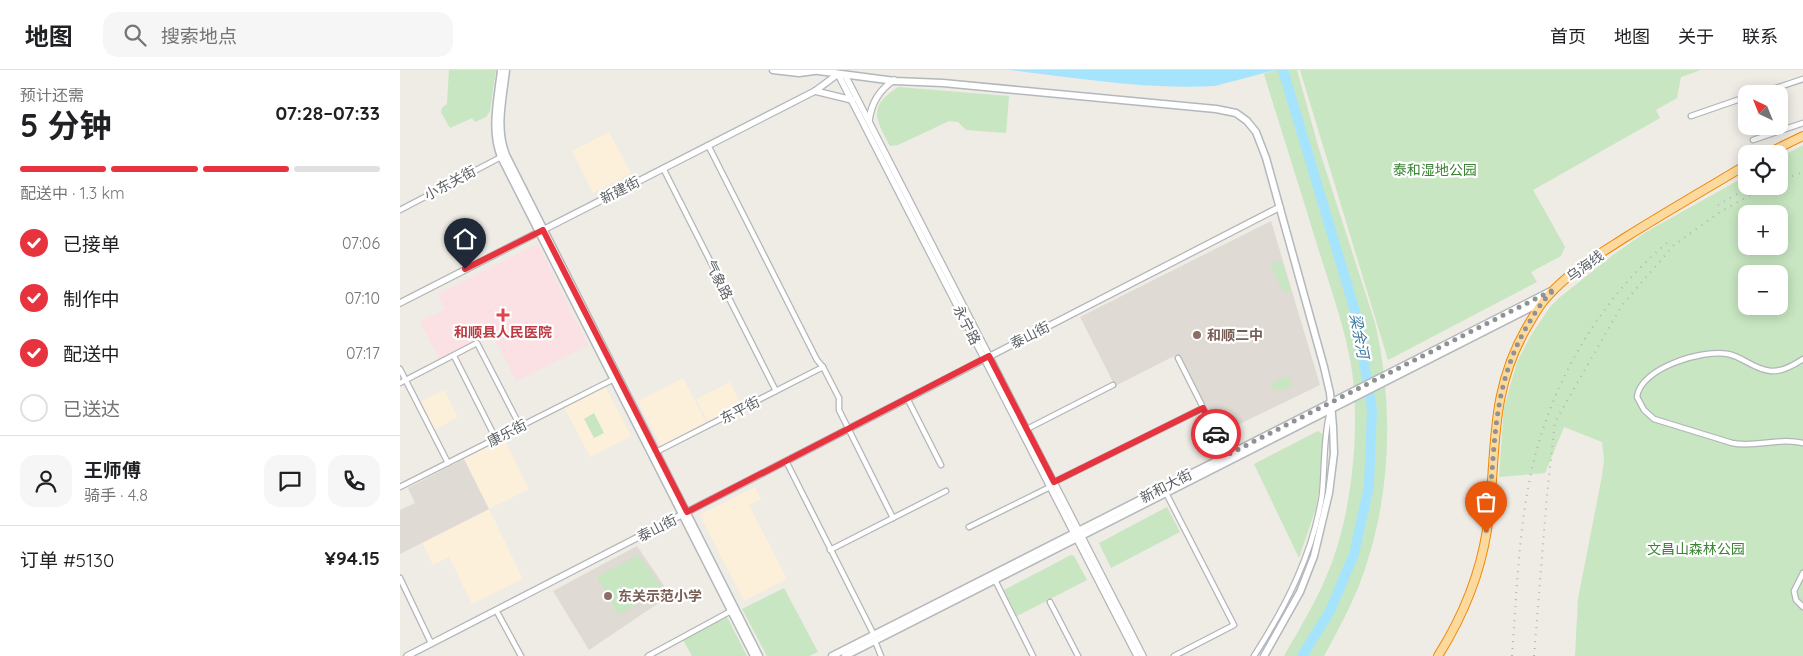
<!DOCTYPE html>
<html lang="zh">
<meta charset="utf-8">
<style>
:root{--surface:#fff;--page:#f6f6f6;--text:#202124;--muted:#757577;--line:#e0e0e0;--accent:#e7333e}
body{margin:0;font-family:Quicksand,"Noto Sans SC",sans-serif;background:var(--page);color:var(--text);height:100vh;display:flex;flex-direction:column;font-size:19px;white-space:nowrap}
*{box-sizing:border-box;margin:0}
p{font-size:16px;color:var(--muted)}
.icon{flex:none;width:28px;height:28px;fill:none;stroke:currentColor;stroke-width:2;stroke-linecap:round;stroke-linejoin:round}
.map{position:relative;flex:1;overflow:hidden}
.details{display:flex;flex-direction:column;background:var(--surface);width:400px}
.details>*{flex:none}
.needle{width:32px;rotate:317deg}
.controls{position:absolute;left:1338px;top:15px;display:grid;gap:10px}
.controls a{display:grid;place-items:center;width:50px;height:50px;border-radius:10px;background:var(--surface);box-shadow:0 2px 12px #0003;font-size:25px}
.pin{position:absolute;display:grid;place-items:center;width:42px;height:42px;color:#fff;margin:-51px -21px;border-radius:50% 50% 50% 0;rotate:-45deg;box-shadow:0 0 5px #0007}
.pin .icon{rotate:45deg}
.courier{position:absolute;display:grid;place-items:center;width:50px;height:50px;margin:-25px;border:4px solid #e7333e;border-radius:50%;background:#fff;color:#222;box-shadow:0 1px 6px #0007}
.summary em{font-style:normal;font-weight:700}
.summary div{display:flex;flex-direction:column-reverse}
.summary{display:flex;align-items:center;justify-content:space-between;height:85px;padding:0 20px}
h1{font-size:32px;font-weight:700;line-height:38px}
.bar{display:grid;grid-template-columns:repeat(4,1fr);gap:8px 5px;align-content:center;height:60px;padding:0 20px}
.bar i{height:6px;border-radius:4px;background:var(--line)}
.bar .active{background:var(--accent)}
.bar p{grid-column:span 4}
.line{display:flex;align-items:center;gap:12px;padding:0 20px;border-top:1px solid var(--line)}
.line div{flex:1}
.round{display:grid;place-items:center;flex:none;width:52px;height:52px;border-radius:15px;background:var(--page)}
ol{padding:0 20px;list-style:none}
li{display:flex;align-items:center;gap:15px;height:55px}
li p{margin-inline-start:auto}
li .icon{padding:5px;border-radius:50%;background:var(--accent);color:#fff;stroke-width:4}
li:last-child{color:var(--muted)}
li i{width:28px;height:28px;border:2px solid var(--line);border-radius:50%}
header{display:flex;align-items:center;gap:30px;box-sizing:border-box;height:70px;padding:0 25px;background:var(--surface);border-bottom:1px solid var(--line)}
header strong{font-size:24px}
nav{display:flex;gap:28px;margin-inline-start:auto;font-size:18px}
.search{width:350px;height:45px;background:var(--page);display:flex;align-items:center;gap:12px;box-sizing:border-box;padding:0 18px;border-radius:15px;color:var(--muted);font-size:19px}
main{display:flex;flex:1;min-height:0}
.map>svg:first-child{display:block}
.commercial{fill:#fdf0db}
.education{fill:#dfdad3}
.medical{fill:#fbe1e3}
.green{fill:#c7e6c1;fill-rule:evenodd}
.water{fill:#a6e4fe}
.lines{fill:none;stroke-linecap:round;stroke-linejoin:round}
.river{stroke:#a6e4fe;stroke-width:10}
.minor-casing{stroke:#b2b6b9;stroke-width:7}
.tertiary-casing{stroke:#b2b6b9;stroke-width:8}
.secondary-casing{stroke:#b3b8bc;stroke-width:9}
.trunk-casing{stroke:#f08504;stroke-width:10}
.minor{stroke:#fff;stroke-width:4.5}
.tertiary{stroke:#fff;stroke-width:5.5}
.secondary{stroke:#fff;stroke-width:6}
.trunk{stroke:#fcda9d;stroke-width:8}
.rail{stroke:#b3b4b5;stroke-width:2;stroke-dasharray:1 6;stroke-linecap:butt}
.done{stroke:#8f9192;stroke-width:5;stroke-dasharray:0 9}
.route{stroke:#e7333e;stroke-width:6}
.health-dot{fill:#e0444e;stroke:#fff;stroke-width:2}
.education-dot{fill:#8d6e63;stroke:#fff;stroke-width:2}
.labels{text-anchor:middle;stroke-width:4.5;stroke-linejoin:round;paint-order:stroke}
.park-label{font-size:14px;fill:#3d8336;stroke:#fff}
.street-label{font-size:14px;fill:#5c6165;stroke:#fff}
.health-label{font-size:14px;font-weight:bold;fill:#be3a42;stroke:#fff}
.education-label{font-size:14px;font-weight:bold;fill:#785e54;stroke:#fff;text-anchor:start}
.water-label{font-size:15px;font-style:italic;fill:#3d7a9f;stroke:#fff}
</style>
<header>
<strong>地图</strong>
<div class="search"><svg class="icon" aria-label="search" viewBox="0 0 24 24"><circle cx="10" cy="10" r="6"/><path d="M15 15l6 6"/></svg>搜索地点</div>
<nav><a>首页</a><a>地图</a><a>关于</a><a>联系</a></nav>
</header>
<main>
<section class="details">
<div class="summary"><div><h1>5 分钟</h1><p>预计还需</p></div><em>07:28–07:33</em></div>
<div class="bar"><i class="active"></i><i class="active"></i><i class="active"></i><i></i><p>配送中 · 1.3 km</p></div>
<ol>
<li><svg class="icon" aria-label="check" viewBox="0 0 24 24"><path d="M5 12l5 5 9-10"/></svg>已接单<p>07:06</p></li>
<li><svg class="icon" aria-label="check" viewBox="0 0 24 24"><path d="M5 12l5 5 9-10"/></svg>制作中<p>07:10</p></li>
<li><svg class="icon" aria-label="check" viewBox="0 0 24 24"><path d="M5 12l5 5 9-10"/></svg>配送中<p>07:17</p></li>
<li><i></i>已送达</li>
</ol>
<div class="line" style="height:90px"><a class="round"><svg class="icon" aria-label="person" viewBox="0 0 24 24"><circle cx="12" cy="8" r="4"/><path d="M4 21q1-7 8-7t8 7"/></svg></a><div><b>王师傅</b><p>骑手 · 4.8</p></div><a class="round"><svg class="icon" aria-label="chat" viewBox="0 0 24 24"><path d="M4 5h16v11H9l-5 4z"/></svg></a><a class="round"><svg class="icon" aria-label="phone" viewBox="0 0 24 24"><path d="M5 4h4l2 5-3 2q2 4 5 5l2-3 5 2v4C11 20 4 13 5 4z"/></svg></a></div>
<div class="line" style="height:65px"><div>订单 #5130</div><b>¥94.15</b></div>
</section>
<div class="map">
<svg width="1403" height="586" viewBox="0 0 1403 586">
<rect width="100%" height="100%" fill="#efebe5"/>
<g class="commercial">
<path d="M209 62 231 103 193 123 172 81Z"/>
<path d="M283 308 306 352 261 376 238 331Z"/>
<path d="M330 312 341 334 308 352 296 329Z"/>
<path d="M205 316 231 366 190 387 164 337Z"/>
<path d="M44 320 58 347 34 360 20 332Z"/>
<path d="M104 369 129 419 89 439 123 509 72 534 49 487 33 495 22 473 89 439 64 389Z"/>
<path d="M355 417 361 429 349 435 387 509 344 531 300 445Z"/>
</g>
<g class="education">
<path d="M871 151 920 315 819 364 778 284 715 316 680 247Z"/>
<path d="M64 389 89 439 0 484V440L15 433 8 418Z"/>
<path d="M237 476 265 517 258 522 263 530 189 580 153 521Z"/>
</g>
<path class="medical" d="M138 174 188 275 116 311 92 264 40 291 20 251 45 239 38 224Z"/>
<g class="green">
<path d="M49 0H96L90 41 86 47 75 52 72 48 50 58 41 42 42 38 47 34Z"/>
<path d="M876 0H897L918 76 975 253C995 340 991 435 958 518 948 542 936 564 924 586H884C901 556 919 527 931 495 952 440 960 360 952 301 946 260 931 220 919 181 901 122 882 63 864 4Z"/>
<path d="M900 0H1301L1281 7 1277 28 1256 40 1260 48 1133 120 1165 177 1161 186 1131 202 1137 212 988 290Z"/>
<path d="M498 17 609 26 606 63 566 60 558 52 549 51 498 75 490 76C476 49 467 37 498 17Z"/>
<path d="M1403 75V586H1175L1178 529 1202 406 1204 389 1202 372 1164 357 1145 403 1099 407 1104 337 1117 292 1131 265 1150 237 1159 228 1213 185 1246 162 1346 106V116H1379V88ZM1346 144H1379V176H1346ZM1346 204H1379V236H1346Z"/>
<path d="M879 191 882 192 891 220 887 224 883 221 870 195Z"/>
<path d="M888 306 893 315 880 321 872 318 873 313Z"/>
<path d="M194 343 204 363 194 368 184 349Z"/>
<path d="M918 361 923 365 921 405 916 438 899 488 854 394Z"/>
<path d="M767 437 780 462 711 498 699 473Z"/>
<path d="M239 485 262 518 219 545 197 507Z"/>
<path d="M671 485 674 486 687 510 617 546 604 520Z"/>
<path d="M384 518 418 582 409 586H367L342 539Z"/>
<path d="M327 547 347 586H292L283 570Z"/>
</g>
<path class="water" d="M609 0H876L815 16C746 20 677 8 609 0Z"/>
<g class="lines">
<path class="river" d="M883 0 955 241 972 339 969 416 954 484 930 541 902 586"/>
<g class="minor-casing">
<g id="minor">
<path d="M1358 24 1403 9"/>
<path d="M1291 46 1346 27"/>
<path d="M1353 70 1403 53"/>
<path d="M308 75 417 290 423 297 439 328V340L493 448"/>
<path d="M263 98 376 321"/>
<path d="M0 140 101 87"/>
<path d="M54 286 96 369"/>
<path d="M778 288 827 385"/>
<path d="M1403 289C1394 295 1382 302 1371 301 1355 300 1343 287 1328 284 1303 279 1240 298 1237 327L1244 340 1254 349 1332 373C1355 378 1380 367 1403 373"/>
<path d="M0 299 48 393"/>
<path d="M0 313 77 273 120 356"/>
<path d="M507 328 541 395"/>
<path d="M627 359 713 315"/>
<path d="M256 382 423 297"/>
<path d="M386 391 474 565"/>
<path d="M654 412 803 338"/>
<path d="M0 417 214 309"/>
<path d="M766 423 834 555 774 586"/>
<path d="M569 457 650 417"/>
<path d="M430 480 546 421"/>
<path d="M1403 503 1394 521 1396 530 1403 537"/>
<path d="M0 508 31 573"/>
<path d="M595 510 633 586"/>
<path d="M650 532 678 586"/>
<path d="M96 540 121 586"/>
<path d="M475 571 481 586"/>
<path d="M248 586 331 541"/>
<path d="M854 586C886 536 913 484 922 425 925 398 923 367 930 342"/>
</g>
</g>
<g class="tertiary-casing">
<g id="tertiary">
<path d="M445 5 743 586"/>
<path d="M415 21 452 30"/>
<path d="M469 51C471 34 479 20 494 10"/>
<path d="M0 233 415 21 438 4 737 586"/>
<path d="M7 586 880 137"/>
</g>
</g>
<g class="secondary-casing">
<g id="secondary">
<path d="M101 0C98 29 90 59 101 87L354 586"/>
<path d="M106 0C103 28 95 58 106 85L359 586"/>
<path d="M373 0 399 3 414 1"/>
<path d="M411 0 495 11 543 13 816 39 836 43 847 51 856 62 866 88 924 297 930 323 933 356 934 383 929 423 914 486 900 522 864 586"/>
<path d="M432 586 1151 221"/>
<path d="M445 586 1142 232"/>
</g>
</g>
<g class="trunk-casing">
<g id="trunk">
<path d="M1366 84 1403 66"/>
<path d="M1038 586C1062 548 1080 504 1087 460 1098 386 1087 326 1127 257 1133 247 1139 235 1148 226 1170 201 1198 185 1226 167 1266 142 1306 119 1346 95"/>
</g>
</g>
<use href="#minor" class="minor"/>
<use href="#tertiary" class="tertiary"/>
<use href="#secondary" class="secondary"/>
<use href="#trunk" class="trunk"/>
<g class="rail">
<path d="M1379 111 1403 102"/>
<path d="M1318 135 1351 116"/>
<path d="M1112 586C1116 532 1118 477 1127 424 1143 327 1193 235 1268 172"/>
<path d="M1134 586 1147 425 1155 352 1222 235 1274 175 1320 142 1367 116"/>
</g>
</g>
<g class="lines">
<path class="done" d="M816 364 827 385 1155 219C1143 229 1135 243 1127 256 1088 324 1097 387 1086 462"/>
<path class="route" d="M65 199 143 160 287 442 589 286 654 412 803 338 816 364"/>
</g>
<path class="health-dot" d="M100.5 237.5h5v5h5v5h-5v5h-5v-5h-5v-5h5z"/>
<g class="education-dot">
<circle cx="797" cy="265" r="5"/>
<circle cx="208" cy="526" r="5"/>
</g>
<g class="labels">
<g class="park-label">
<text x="1035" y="105">泰和湿地公园</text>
<text x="1296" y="484">文昌山森林公园</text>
</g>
<g class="street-label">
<text transform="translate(50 113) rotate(-28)" y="5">小东关街</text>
<text transform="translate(220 120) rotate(-27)" y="5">新建街</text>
<text transform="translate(1185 196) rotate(-36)" y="5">乌海线</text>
<text transform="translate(319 210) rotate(63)" y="5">气象路</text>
<text transform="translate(567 255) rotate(63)" y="5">永宁路</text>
<text transform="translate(630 265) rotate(-27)" y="5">泰山街</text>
<text transform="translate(340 340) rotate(-27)" y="5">东平街</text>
<text transform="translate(107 363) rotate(-27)" y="5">康乐街</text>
<text transform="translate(766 416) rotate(-27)" y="5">新和大街</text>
<text transform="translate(257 458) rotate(-27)" y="5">泰山街</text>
</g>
<g class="health-label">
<text x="103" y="267">和顺县人民医院</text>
</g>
<g class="education-label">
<text x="807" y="270">和顺二中</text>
<text x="218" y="531">东关示范小学</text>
</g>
<g class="water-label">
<text transform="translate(959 266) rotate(79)" y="5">梁余河</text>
</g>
</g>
</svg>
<div class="controls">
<a><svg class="needle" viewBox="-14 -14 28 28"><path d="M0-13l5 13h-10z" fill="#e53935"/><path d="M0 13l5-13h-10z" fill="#757577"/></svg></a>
<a><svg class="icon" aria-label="locate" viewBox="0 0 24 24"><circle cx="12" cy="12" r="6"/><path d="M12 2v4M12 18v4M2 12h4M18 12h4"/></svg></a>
<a>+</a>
<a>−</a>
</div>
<div class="pin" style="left:1086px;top:462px;background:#ea580c"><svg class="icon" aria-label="bag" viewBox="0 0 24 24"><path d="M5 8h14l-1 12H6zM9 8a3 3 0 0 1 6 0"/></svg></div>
<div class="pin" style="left:65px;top:199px;background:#1f2937"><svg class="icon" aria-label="home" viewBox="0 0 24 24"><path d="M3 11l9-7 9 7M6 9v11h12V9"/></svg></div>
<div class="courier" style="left:816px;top:364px"><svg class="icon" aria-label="car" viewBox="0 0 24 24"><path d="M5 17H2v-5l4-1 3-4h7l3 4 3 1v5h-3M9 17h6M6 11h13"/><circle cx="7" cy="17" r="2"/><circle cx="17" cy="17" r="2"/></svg></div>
</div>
</main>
